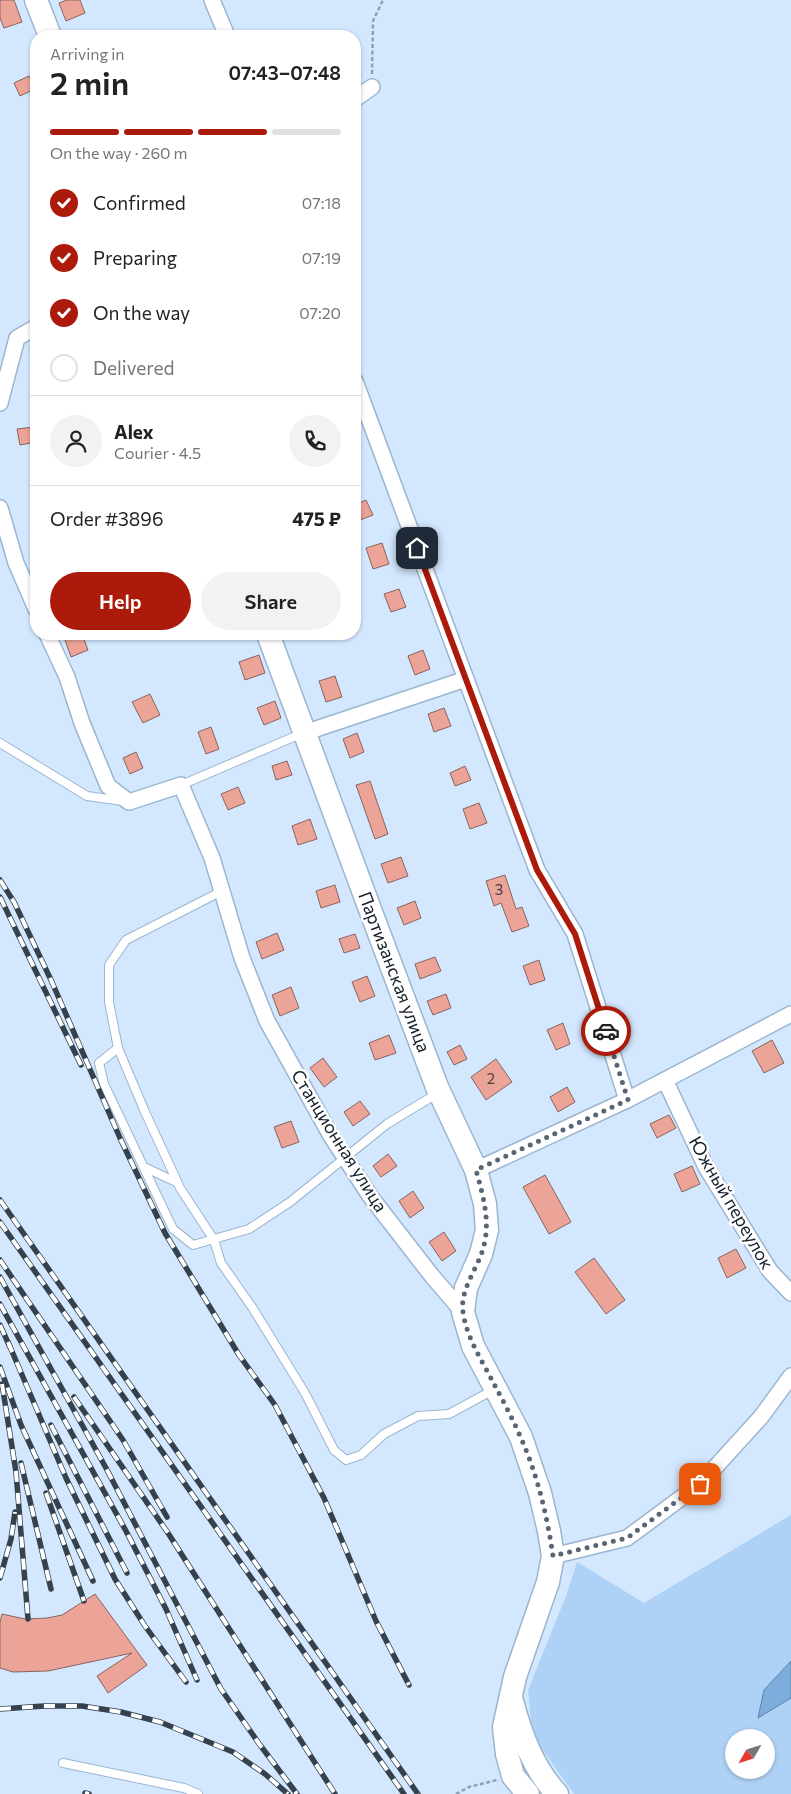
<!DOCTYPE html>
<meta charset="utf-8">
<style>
:root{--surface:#fff;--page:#f2f2f2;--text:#222;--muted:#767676;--line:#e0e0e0;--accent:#ab1a0b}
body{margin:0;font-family:Commissioner,sans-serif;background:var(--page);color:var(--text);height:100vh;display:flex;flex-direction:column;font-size:19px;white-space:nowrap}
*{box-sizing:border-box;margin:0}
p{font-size:16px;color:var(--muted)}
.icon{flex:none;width:28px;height:28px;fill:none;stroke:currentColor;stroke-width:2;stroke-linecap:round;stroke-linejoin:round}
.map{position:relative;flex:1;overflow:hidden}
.details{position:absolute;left:30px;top:30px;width:331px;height:610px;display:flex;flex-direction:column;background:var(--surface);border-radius:20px;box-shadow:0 1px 4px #0004}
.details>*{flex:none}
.needle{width:32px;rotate:231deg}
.tools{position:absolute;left:725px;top:1729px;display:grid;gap:10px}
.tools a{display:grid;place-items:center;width:50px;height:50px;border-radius:50%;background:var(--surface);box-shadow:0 1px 4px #0004;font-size:25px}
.pin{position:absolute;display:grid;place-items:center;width:42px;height:42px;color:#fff;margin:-21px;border-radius:10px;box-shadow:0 2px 8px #0006}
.courier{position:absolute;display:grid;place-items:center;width:50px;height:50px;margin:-25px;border:4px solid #ab1a0b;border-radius:50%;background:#fff;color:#222;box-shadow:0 1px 6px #0007}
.headline em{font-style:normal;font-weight:600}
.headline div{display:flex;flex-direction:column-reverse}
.headline{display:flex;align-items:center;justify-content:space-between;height:85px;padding:0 20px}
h1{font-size:32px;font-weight:600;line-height:38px}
.bar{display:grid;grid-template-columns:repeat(4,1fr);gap:8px 5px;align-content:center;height:60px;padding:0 20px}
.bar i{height:6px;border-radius:4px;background:var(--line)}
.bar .current{background:var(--accent)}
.bar p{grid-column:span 4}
.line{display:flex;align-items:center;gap:12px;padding:0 20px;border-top:1px solid var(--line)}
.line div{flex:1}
.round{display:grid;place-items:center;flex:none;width:52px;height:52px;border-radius:26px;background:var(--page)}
ol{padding:0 20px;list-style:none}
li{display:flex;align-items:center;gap:15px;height:55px}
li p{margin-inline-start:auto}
li .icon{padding:5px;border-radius:50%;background:var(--accent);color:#fff;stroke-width:4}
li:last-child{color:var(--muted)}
li i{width:28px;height:28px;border:2px solid var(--line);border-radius:50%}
.cta{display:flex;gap:10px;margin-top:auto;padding:10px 20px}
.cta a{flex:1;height:58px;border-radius:30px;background:var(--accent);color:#fff;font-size:20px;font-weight:600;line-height:58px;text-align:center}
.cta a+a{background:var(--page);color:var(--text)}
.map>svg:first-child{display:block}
.green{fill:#aed2f6;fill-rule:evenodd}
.water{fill:#7daddd;stroke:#5e82a7}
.building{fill:#eba497;stroke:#88645d}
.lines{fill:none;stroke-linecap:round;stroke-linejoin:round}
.service-casing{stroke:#9bb5d0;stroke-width:10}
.minor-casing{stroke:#9bb5d0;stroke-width:18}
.primary-casing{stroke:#9bb5d0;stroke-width:25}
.path{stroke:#8fa0b3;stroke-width:2.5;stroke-dasharray:4 2.5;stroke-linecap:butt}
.service{stroke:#fff;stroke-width:8}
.minor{stroke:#fff;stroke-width:15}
.primary{stroke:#fff;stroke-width:22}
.rail-casing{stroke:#35414d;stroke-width:5.5}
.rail{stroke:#fff;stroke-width:4;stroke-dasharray:11;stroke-linecap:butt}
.done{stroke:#586574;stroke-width:5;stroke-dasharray:0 9}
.route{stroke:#ab1a0b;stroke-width:6}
.labels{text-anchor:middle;stroke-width:5;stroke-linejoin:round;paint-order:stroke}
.number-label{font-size:15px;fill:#4a4044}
.street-label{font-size:18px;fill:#151f29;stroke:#fff}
</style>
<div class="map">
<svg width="791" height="1794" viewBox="0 0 791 1794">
<rect width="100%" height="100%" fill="#d3e8ff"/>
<path class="green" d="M791 1515V1794H574L532 1735 528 1690 566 1596 577 1562 644 1603ZM734 1738H766V1770H734Z"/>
<path class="water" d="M791 1661V1698L758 1718 764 1690Z"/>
<g class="building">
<path d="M0 0H14L22 22 4 28 0 18Z"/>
<path d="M67 0H80L85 13 66 21 59 3Z"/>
<path d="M29 76 35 89 20 96 14 83Z"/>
<path d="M34 427 36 442 20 445 17 429Z"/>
<path d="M366 500 373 515 355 522V505Z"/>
<path d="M382 543 389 564 373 569 366 548Z"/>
<path d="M399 589 406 607 391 612 384 594Z"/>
<path d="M82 634 88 650 71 657 65 640Z"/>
<path d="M423 650 430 669 415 675 408 656Z"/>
<path d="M259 655 265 673 245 680 239 662Z"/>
<path d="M335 676 342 697 326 702 319 681Z"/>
<path d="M150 694 160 715 143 723 132 702Z"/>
<path d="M275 701 281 718 264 725 257 708Z"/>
<path d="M444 708 451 726 434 732 428 714Z"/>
<path d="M211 727 219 749 206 754 198 732Z"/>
<path d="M357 733 364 752 350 758 343 739Z"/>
<path d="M136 752 143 768 130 774 123 758Z"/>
<path d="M287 761 292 775 276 780 272 766Z"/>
<path d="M465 766 471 780 455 786 450 773Z"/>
<path d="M370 781 388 834 375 839 356 785Z"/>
<path d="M238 787 245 803 228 810 221 794Z"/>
<path d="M479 803 487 823 470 829 463 809Z"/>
<path d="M310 819 317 839 298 845 292 826Z"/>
<path d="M401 857 408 876 388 883 381 864Z"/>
<path d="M505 875 516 909 522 907 529 926 512 932 501 903 494 906 486 881Z"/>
<path d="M335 885 340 902 321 908 316 891Z"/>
<path d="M415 901 421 918 404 925 397 908Z"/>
<path d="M277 933 284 950 262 959 256 942Z"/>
<path d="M355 934 360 948 344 953 339 939Z"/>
<path d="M435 957 441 971 420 979 415 964Z"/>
<path d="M539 960 545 980 530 985 523 966Z"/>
<path d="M367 976 375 996 360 1002 352 982Z"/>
<path d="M291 987 299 1008 280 1016 272 995Z"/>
<path d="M446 994 451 1008 433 1015 427 1001Z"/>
<path d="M563 1023 570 1044 556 1050 547 1030Z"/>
<path d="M389 1035 396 1053 375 1060 369 1043Z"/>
<path d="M772 1040 784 1063 764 1073 752 1051Z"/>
<path d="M460 1045 467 1059 454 1065 447 1052Z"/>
<path d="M323 1058 337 1077 324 1087 310 1068Z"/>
<path d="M496 1059 512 1082 486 1100 471 1077Z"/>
<path d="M567 1087 575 1102 558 1112 550 1097Z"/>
<path d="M360 1101 370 1114 353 1126 344 1112Z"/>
<path d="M669 1115 676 1128 657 1138 650 1124Z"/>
<path d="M291 1121 299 1142 282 1148 274 1127Z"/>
<path d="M388 1154 397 1166 381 1177 373 1166Z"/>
<path d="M692 1166 700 1184 682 1192 674 1174Z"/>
<path d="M545 1175 571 1222 549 1234 523 1187Z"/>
<path d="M413 1191 424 1208 410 1218 399 1201Z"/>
<path d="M444 1232 456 1251 442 1261 429 1242Z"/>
<path d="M736 1249 746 1268 727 1278 718 1258Z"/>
<path d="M594 1258 625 1300 606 1314 575 1272Z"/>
<path d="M95 1594 147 1665 108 1693 97 1676 132 1653 48 1671 13 1672 0 1668V1622L2 1614 25 1619 47 1618 62 1615Z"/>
</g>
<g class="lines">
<g class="service-casing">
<g id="service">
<path d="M0 743 87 796 123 801"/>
<path d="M181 785 303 733"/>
<path d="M222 891 126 940 109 965V1002L118 1048 99 1063 104 1084 173 1229 193 1245 249 1229 290 1202 387 1124 438 1093"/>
<path d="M118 1048 145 1112 180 1188 214 1240 221 1263 252 1307 305 1393 334 1450 346 1460 361 1455 384 1434 418 1416 449 1414 495 1389"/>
<path d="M144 1167 176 1182"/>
<path d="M63 1763 184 1788 198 1794"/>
</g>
</g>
<g class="minor-casing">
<g id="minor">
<path d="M212 0 227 36"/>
<path d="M355 99 372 87"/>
<path d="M355 381 537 870 575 934 627 1100"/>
<path d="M0 403 17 338 36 327"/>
<path d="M0 508 16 563 36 609"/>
<path d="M47 634 67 677 82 723 108 786 129 802 181 785 212 858 242 958 267 1021 331 1136 370 1196 432 1276 463 1312"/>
<path d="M304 733 466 679"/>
<path d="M665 1080 706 1167 770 1271 791 1293"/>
<path d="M476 1170 627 1100 791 1014"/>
<path d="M553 1556 627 1538 700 1484 761 1417 791 1376"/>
</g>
</g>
<g class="primary-casing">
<g id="primary">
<path d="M36 0 50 36"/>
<path d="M268 634 371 912 437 1087 476 1170 485 1204 487 1230 481 1254 466 1288 463 1312 473 1346 521 1437 540 1493 549 1531 553 1556 548 1582 515 1677 504 1727 507 1754 513 1776 528 1794"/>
<path d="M512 1701C521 1735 533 1768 557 1794"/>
</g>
</g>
<g class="path">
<path d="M372 74 373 21 383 0"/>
<path d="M456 1794 469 1787 497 1780"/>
</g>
<use href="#service" class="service"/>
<use href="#minor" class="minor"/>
<use href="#primary" class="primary"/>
<g class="rail-casing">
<g id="rail">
<path d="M0 880 14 902 51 980 120 1138 165 1233 239 1355 275 1405 324 1498 376 1621 409 1685"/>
<path d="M0 897 81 1065"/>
<path d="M0 1200 418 1794"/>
<path d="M0 1222 404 1794"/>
<path d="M0 1260 123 1440 167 1517"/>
<path d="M0 1277 106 1468 221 1689 260 1745 297 1794"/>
<path d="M0 1304 126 1531 166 1609 197 1680"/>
<path d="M0 1325 10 1347"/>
<path d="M8 1342 66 1478 115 1579 145 1626 186 1682"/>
<path d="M0 1367 21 1425 93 1581"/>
<path d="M2 1384 16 1472 28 1619"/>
<path d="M74 1397 168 1533 335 1794"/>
<path d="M51 1425 127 1573"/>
<path d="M21 1463 51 1589"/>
<path d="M46 1493 84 1601"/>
<path d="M0 1578 11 1539 15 1512"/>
<path d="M0 1709 44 1706H82L121 1712 160 1722 233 1752 265 1774 288 1794"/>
<path d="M85 1793 89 1794"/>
</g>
</g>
<use href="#rail" class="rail"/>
</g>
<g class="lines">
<path class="done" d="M606 1031 628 1100 476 1170C484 1199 492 1226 481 1255 474 1273 460 1292 463 1312 466 1336 482 1361 493 1382 502 1399 512 1417 520 1436 537 1473 547 1515 553 1556L627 1538 700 1484"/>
<path class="route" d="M417 548 537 870 575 934 606 1031"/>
</g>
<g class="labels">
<g class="number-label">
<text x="499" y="895">3</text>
<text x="491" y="1084">2</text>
</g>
<g class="street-label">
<text transform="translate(394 972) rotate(69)" y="6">Партизанская улица</text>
<text transform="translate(339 1141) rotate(58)" y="6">Станционная улица</text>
<text transform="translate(731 1203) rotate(60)" y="6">Южный переулок</text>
</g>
</g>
</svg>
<div class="tools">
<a><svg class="needle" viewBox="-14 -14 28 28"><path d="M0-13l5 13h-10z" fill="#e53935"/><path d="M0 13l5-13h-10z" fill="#767676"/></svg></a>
</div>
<div class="pin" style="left:700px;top:1484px;background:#ea580c"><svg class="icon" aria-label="bag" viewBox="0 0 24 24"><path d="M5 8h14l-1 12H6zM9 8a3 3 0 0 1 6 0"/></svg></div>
<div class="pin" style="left:417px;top:548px;background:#1f2937"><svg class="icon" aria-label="home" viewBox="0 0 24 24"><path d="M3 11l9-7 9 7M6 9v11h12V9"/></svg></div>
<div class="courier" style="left:606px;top:1031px"><svg class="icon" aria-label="car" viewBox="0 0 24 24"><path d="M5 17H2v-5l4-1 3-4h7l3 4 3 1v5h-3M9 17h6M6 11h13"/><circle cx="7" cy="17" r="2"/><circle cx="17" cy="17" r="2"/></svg></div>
<section class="details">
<div class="headline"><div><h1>2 min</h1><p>Arriving in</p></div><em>07:43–07:48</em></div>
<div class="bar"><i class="current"></i><i class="current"></i><i class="current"></i><i></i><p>On the way · 260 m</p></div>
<ol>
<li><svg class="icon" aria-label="check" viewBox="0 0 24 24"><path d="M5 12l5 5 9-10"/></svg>Confirmed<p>07:18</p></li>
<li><svg class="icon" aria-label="check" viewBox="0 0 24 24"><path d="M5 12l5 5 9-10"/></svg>Preparing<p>07:19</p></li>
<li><svg class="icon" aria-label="check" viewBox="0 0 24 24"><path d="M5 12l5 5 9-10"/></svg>On the way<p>07:20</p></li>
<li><i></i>Delivered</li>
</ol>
<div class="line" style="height:90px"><a class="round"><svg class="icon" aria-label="person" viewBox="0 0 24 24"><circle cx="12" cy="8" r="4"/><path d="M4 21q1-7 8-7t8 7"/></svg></a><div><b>Alex</b><p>Courier · 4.5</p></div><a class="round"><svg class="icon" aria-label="phone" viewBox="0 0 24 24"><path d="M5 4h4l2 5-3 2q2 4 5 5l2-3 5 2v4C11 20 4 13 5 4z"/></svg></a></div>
<div class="line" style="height:65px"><div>Order #3896</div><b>475 ₽</b></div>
<div class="cta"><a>Help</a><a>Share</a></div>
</section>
</div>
